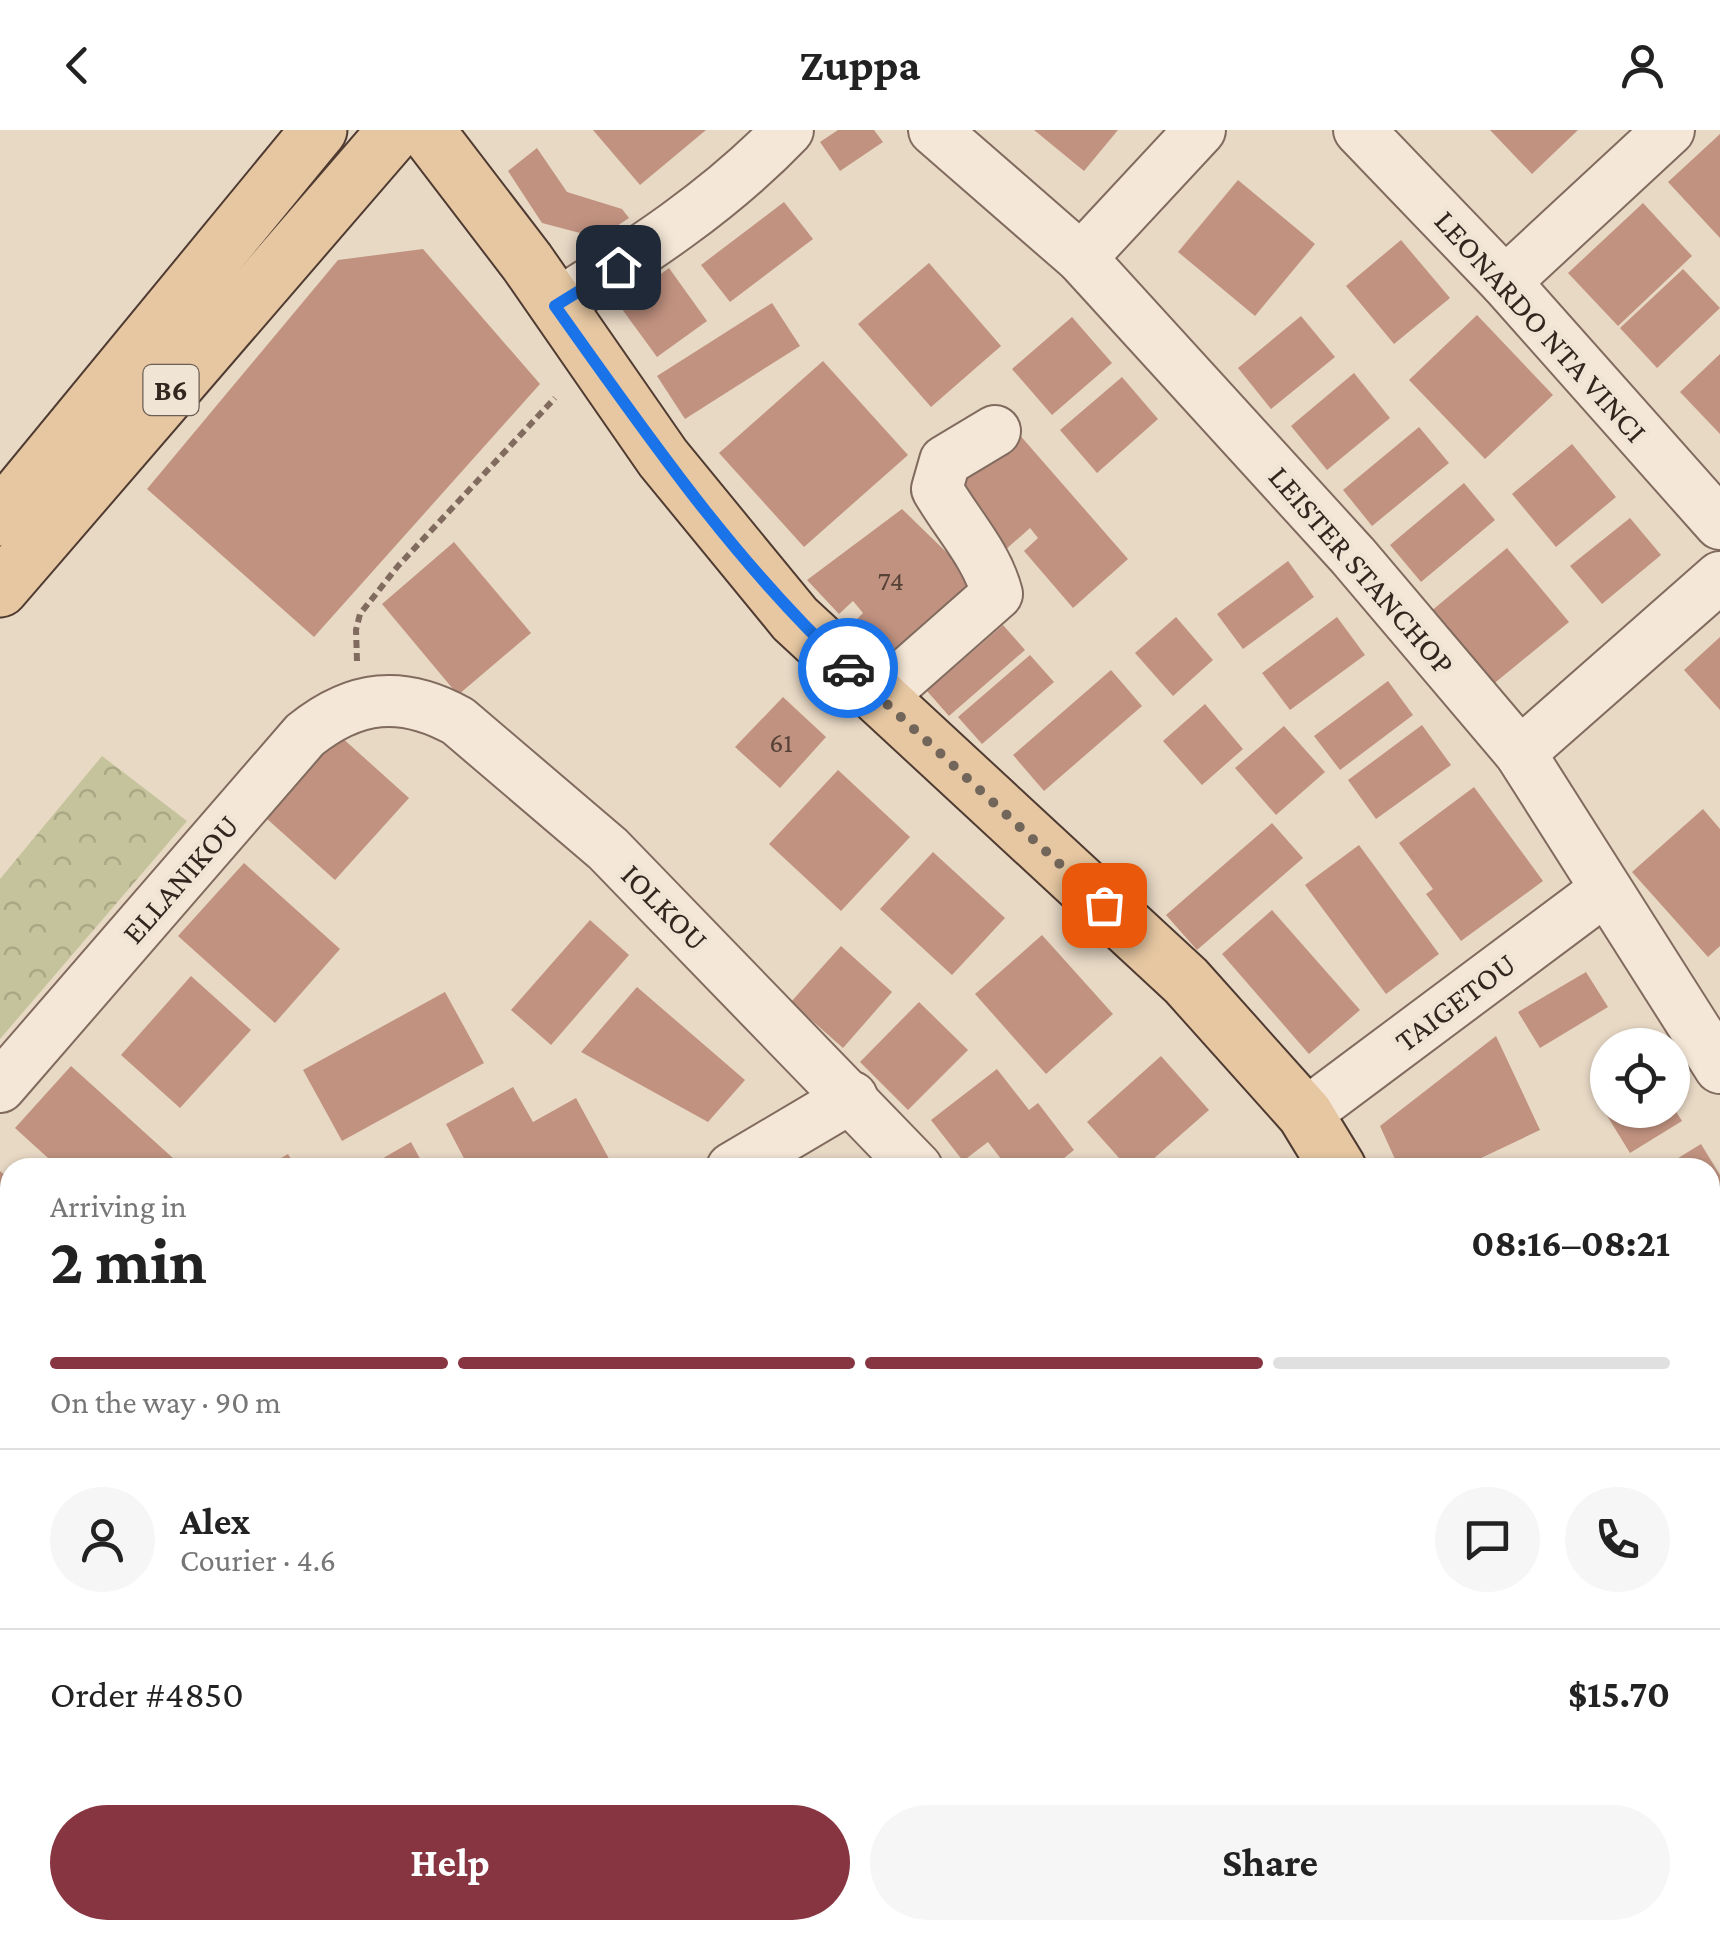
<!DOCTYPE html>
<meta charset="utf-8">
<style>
:root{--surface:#fff;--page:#f6f6f6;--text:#222;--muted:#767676;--line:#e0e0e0;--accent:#883542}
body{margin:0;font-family:"Crimson Pro",serif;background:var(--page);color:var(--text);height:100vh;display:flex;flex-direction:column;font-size:38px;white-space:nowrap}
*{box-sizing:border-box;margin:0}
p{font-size:32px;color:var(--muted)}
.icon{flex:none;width:55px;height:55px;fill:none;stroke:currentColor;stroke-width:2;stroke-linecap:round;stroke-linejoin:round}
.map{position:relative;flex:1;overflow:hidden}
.drawer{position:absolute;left:0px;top:1028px;width:1720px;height:782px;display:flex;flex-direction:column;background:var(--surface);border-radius:30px 30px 0 0;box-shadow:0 2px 8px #0004}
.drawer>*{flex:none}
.fabs{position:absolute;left:1590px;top:898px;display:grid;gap:20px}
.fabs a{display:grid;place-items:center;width:100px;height:100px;border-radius:50%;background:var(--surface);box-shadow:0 2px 8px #0004;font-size:50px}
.pin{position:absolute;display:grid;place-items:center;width:85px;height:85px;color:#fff;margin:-42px;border-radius:20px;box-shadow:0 5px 15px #0006}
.courier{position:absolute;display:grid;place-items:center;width:100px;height:100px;margin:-50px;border:8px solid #1a73e8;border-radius:50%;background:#fff;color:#222;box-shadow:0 2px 12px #0007}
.headline em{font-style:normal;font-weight:700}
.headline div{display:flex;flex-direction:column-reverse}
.headline{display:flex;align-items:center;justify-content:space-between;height:170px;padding:0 50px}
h1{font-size:65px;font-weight:700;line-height:75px}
.bar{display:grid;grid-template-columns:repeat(4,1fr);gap:15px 10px;align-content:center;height:120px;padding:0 50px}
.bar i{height:12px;border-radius:8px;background:var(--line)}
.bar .active{background:var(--accent)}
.bar p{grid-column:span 4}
.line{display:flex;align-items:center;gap:25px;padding:0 50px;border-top:2px solid var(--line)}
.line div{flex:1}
.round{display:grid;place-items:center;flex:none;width:105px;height:105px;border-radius:52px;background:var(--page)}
.action{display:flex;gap:20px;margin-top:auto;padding:20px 50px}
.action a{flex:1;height:115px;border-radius:60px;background:var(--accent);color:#fff;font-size:40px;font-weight:700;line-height:115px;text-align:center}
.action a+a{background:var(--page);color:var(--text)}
header{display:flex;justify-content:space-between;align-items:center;height:130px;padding:0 50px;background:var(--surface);font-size:45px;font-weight:700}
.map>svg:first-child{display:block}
.park{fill:url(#park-crowns)}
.building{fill:#c19280}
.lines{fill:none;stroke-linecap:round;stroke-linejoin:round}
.minor-casing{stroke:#816b5e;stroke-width:54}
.major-casing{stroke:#4f3b31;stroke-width:59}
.path{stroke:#816b5e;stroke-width:6;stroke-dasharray:8 5;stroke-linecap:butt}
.minor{stroke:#f4e7d7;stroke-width:50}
.major{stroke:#e6c7a2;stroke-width:55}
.done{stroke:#726559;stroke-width:10;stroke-dasharray:0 18}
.route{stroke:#1a73e8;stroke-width:12}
.labels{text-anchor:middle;stroke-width:9;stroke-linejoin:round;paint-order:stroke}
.number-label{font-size:28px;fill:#564137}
.shield{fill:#f0e4d4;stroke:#6c5f55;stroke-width:2.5}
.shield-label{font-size:30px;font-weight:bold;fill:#33261f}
.street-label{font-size:32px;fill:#33261f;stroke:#f0e4d4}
</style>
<header><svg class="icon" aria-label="back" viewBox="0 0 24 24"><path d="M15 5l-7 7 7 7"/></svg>Zuppa<svg class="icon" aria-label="person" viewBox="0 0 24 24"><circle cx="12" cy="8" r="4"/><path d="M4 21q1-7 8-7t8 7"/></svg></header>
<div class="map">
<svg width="1720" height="1808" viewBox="0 0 1720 1808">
<defs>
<pattern id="park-crowns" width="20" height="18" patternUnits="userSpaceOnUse" patternTransform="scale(2.5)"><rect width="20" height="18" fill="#c5c39b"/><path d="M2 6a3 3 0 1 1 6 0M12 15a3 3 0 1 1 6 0" fill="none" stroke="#aaa785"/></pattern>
</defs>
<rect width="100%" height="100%" fill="#e8d9c5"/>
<path class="park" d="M102 626 187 691 0 909V749Z"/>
<g class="building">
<path d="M593 0H706L640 55Z"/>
<path d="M838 0H874L883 12 840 41 820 12Z"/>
<path d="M1034 0H1118L1084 41Z"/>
<path d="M1490 0H1578L1532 44Z"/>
<path d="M1720 4V108L1668 52Z"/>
<path d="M537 18 567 62 622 79 629 88 599 108 542 93 508 41Z"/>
<path d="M1238 50 1315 114 1255 186 1178 122Z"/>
<path d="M784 72 813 109 730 172 701 135Z"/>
<path d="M1643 73 1692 126 1618 196 1568 143Z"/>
<path d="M1401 110 1450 168 1394 214 1346 156Z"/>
<path d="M423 119 540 254 314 507 147 359 338 130Z"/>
<path d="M929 133 1001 216 931 277 858 194Z"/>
<path d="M669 138 707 191 657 227 619 175Z"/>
<path d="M1683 139 1720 178 1657 238 1620 198Z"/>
<path d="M772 173 800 216 685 289 657 246Z"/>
<path d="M1477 185 1553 265 1485 329 1409 250Z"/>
<path d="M1301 186 1335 227 1271 279 1238 238Z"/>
<path d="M1072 187 1112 233 1052 285 1012 239Z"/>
<path d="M1720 224V304L1680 262Z"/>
<path d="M823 231 908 325 804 417 719 323Z"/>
<path d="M1354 243 1390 288 1327 340 1291 296Z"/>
<path d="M1122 247 1158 289 1097 343 1060 300Z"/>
<path d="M1419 297 1449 333 1372 396 1343 360Z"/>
<path d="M1018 303 1128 429 1073 478 1024 421 1038 408 1030 398 1004 421 952 361Z"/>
<path d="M1572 314 1616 367 1556 417 1512 364Z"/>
<path d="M1464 353 1495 390 1421 452 1390 415Z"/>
<path d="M902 379 974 449 899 518H883L868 514 850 496 863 483 853 471 839 484 807 450Z"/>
<path d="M1630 388 1661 425 1602 474 1570 436Z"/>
<path d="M454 412 531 503 458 565 382 474Z"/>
<path d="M1507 418 1569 492 1491 556 1430 482Z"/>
<path d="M1288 431 1314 467 1243 519 1217 484Z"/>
<path d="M1176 487 1213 530 1173 566 1135 523Z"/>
<path d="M1337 487 1365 525 1290 580 1262 543Z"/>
<path d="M1003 495 1025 520 949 586 927 561Z"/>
<path d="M1720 507V580L1684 540Z"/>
<path d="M1030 525 1054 552 982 614 958 587Z"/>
<path d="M1111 540 1142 576 1044 661 1013 625Z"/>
<path d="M1388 551 1413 585 1340 640 1314 606Z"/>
<path d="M783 567 826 607 780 658 735 617Z"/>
<path d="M1205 574 1243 619 1202 655 1163 611Z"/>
<path d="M1422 595 1451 635 1376 689 1348 650Z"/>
<path d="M1284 596 1325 642 1276 685 1235 638Z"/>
<path d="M340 606 409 668 335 750 266 688Z"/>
<path d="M838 640 910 707 841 781 769 714Z"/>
<path d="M1474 657 1543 751 1461 811 1426 764 1433 759 1399 713Z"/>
<path d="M1703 679 1720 699V816L1708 827 1632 742Z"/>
<path d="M1272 693 1303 728 1197 820 1166 785Z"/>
<path d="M1359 715 1439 824 1386 864 1305 755Z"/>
<path d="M933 722 1005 788 952 845 880 779Z"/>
<path d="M244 733 340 819 275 893 178 806Z"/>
<path d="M1272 780 1360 880 1309 924 1222 824Z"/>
<path d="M590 790 629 825 551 915 511 880Z"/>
<path d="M1042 805 1113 884 1046 944 975 864Z"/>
<path d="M841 816 892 862 843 918 791 872Z"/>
<path d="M1586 842 1608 877 1540 918 1518 882Z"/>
<path d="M191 846 251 900 180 978 121 925Z"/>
<path d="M637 857 745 950 708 992 581 922Z"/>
<path d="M445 862 484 933 342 1011 303 940Z"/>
<path d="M919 872 968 920 908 980 860 932Z"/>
<path d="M1496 906 1540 1000 1460 1038H1399L1380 996Z"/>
<path d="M1161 926 1209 980 1143 1038H1128L1087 992Z"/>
<path d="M71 936 184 1038H59L15 998Z"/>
<path d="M997 939 1029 980 1038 973 1074 1020 1052 1038H1008L988 1012 963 1031 931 990Z"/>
<path d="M513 957 533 992 576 968 614 1038H469L446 994Z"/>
<path d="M1608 965V980H1675L1682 991 1630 1023 1598 971Z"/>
<path d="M411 1012 425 1038H366Z"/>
<path d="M1701 1014 1720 1045V1056L1710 1062V1038H1662Z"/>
<path d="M288 1024 296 1038H264Z"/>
<path d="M0 1041 10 1050V1121L0 1132Z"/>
<path d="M1720 1069V1129L1710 1135V1075Z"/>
<path d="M10 1136V1174L0 1165V1147Z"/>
<path d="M1710 1190 1720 1208V1286L1710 1292Z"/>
<path d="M0 1307 10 1317V1360L0 1369Z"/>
<path d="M1713 1469 1720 1477V1599L1710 1607Z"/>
<path d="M10 1762V1800H88L94 1808H0V1769Z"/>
<path d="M304 1800H448L439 1808H292Z"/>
<path d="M562 1800H591L581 1808H569Z"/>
<path d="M634 1800H679L686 1808H625Z"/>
<path d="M721 1800H809L799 1808H728Z"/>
<path d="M952 1800H1040L1030 1808H958Z"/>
<path d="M1340 1800H1376L1383 1808H1330Z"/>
</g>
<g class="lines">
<g class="minor-casing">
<g id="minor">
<path d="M934 0 1081 128 1353 426 1520 623 1720 938"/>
<path d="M1359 0 1505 152 1720 394"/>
<path d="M1081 128 1200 0"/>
<path d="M1505 152 1669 0"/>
<path d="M555 175C639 124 720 71 788 0"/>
<path d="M886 572 896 553 997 464C987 425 957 394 937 359L945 331 995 301"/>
<path d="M1520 623 1720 447"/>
<path d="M0 957 305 605C355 565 402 560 458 591L608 719 917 1038"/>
<path d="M1305 984 1605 760"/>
<path d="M732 1038 852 967"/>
<path d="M0 1232 10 1243"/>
<path d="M1710 1384 1720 1376"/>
<path d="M0 1480 10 1471"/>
<path d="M511 1800 517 1808"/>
<path d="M904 1800 911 1808"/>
<path d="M219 1808 232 1800"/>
</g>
</g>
<g class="major-casing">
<g id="major">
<path d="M426 0 527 132 663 328 795 489 1186 851 1305 984 1338 1038"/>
<path d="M0 388 319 0"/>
<path d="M0 459 396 0"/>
<path d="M1710 1669 1720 1683"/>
</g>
</g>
<g class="path">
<path d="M357 531 356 500 360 484 398 436 555 268"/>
<path d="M1573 1808 1582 1800"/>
</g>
<use href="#minor" class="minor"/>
<use href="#major" class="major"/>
</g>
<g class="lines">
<path class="done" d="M848 538 1104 775"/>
<path class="route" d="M618 137 555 176C645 302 734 432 848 538"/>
</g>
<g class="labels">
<g class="number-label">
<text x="891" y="460">74</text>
<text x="781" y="622">61</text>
</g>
<rect class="shield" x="143.5" y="235" width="55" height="50" rx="8"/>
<g class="shield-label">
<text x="171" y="270">B6</text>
</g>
<g class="street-label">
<text transform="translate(1541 196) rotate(48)" y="11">LEONARDO NTA VINCI</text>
<text transform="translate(1362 440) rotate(49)" y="11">LEISTER STANCHOP</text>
<text transform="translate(180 749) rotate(-49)" y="11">ELLANIKOU</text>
<text transform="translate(665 777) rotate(45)" y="11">IOLKOU</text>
<text transform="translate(1455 872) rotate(-37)" y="11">TAIGETOU</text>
</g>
</g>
</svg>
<div class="fabs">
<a><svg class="icon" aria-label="locate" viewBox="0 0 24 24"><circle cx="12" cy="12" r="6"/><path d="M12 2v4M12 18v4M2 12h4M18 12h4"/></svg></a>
</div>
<div class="pin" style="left:1104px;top:775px;background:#ea580c"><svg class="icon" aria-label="bag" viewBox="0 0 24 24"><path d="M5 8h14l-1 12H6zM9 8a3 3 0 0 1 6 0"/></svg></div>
<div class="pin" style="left:618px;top:137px;background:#1f2937"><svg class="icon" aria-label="home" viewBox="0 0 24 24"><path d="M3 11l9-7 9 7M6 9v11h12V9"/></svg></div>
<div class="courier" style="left:848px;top:538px"><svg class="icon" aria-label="car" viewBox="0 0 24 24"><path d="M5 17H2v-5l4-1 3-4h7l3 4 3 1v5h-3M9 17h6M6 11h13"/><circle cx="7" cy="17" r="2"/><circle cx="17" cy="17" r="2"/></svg></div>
<section class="drawer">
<div class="headline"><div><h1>2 min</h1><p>Arriving in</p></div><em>08:16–08:21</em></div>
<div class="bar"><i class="active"></i><i class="active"></i><i class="active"></i><i></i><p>On the way · 90 m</p></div>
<div class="line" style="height:180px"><a class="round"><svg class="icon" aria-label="person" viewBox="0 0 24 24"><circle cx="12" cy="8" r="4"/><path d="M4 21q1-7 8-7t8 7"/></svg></a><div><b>Alex</b><p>Courier · 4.6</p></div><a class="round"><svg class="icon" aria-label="chat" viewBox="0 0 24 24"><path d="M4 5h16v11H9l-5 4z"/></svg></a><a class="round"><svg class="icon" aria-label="phone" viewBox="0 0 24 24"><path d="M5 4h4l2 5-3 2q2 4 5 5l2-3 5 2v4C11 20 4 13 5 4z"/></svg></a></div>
<div class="line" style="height:130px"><div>Order #4850</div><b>$15.70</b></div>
<div class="action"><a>Help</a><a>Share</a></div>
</section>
</div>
